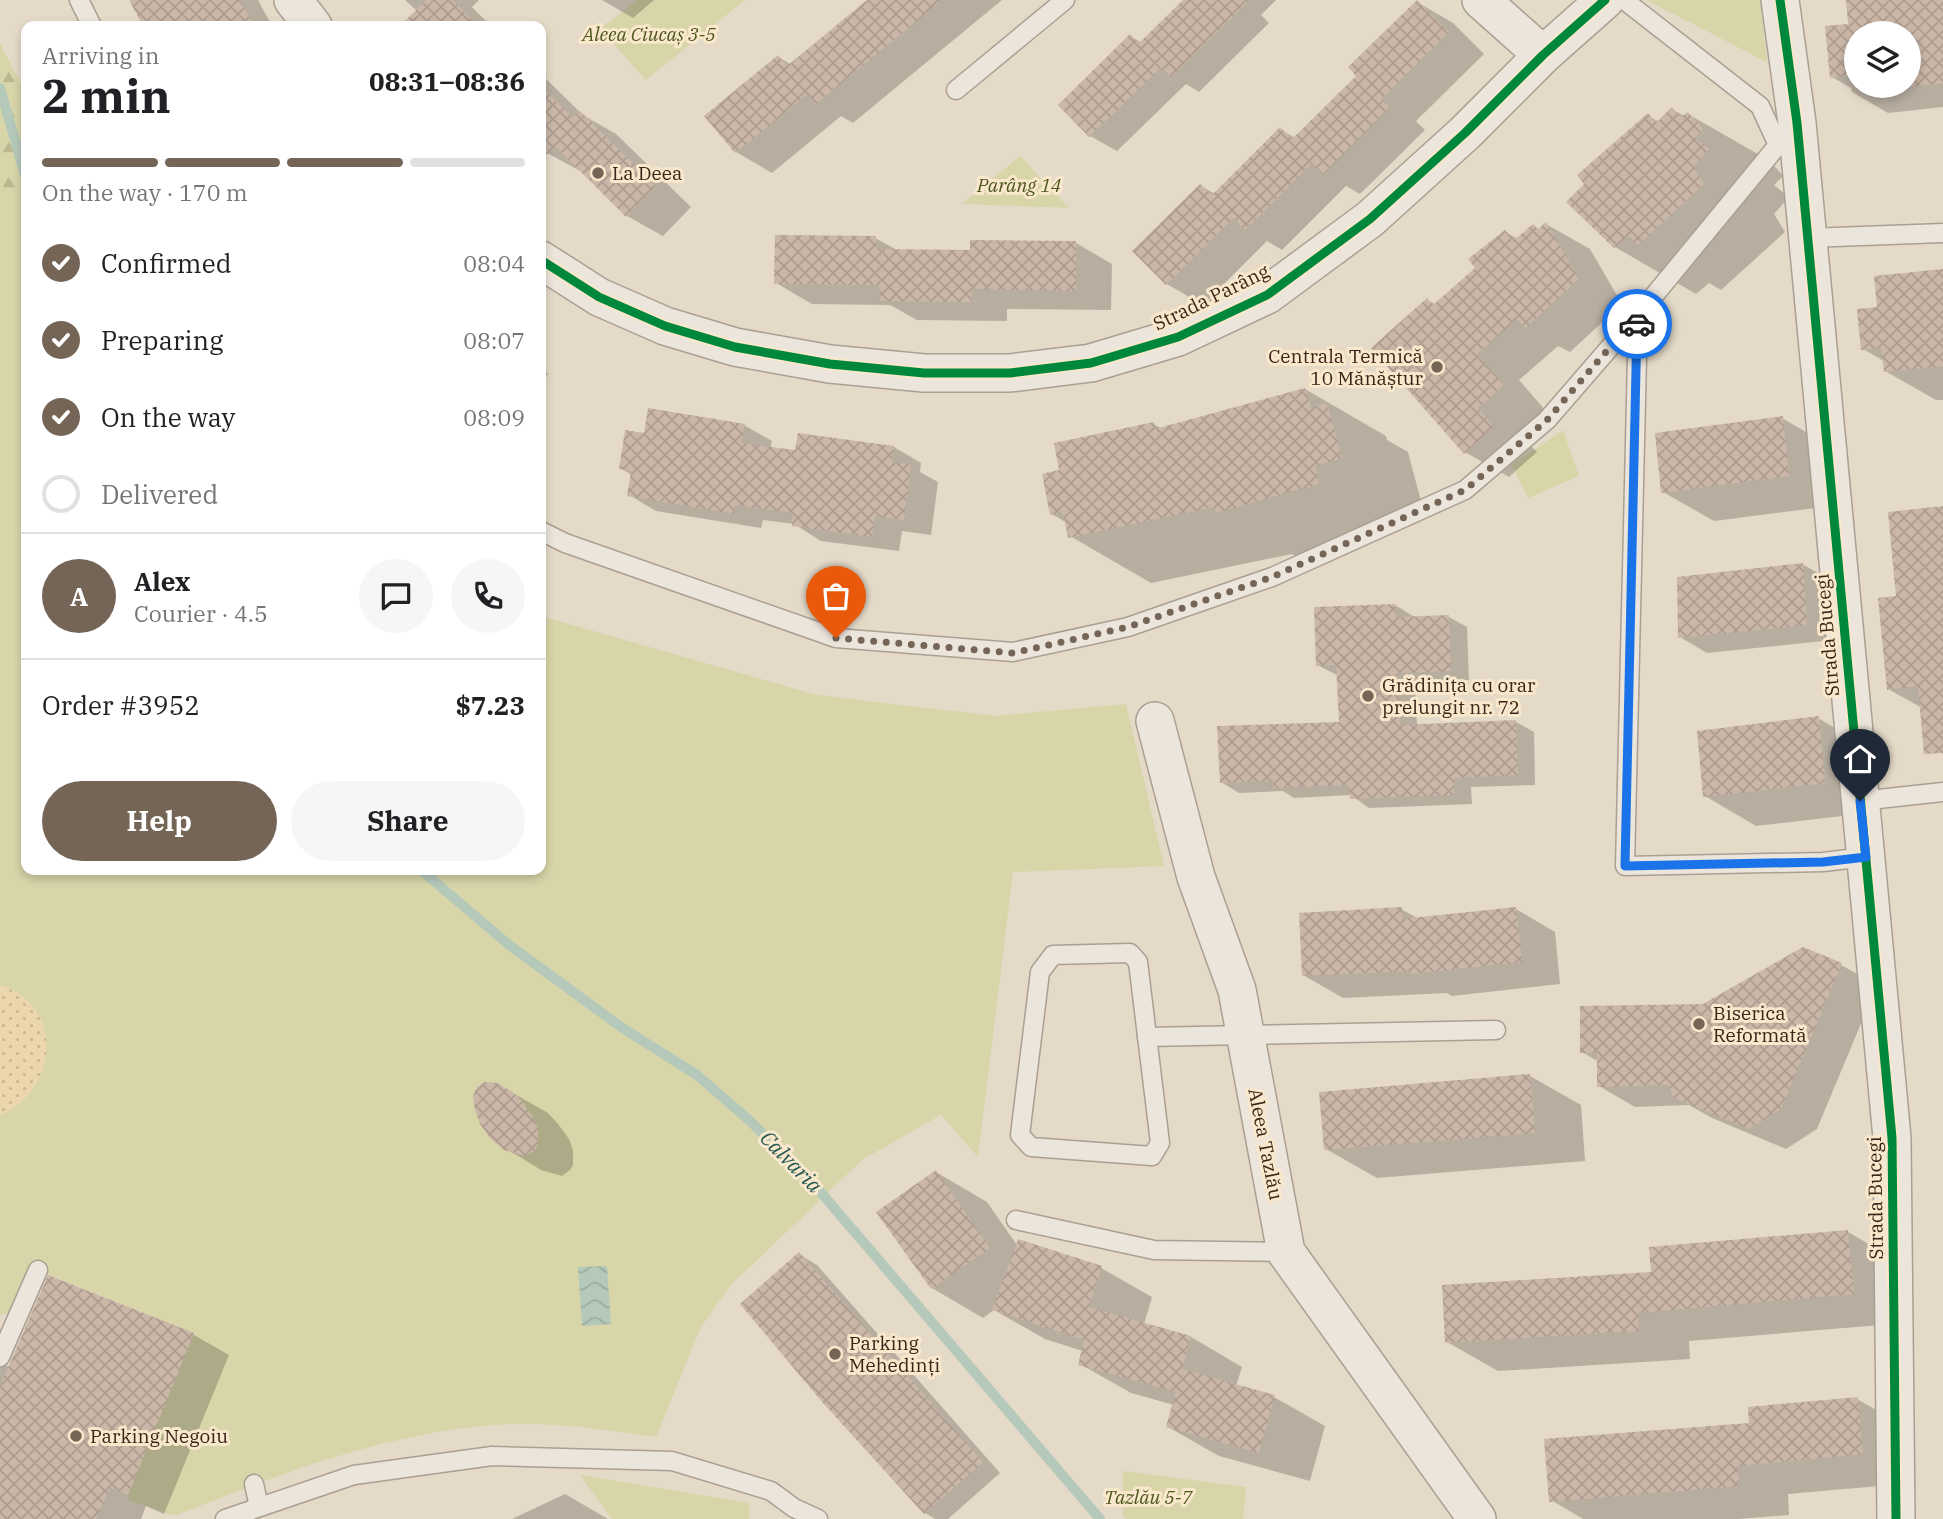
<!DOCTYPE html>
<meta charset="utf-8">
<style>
:root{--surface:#fff;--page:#f6f6f6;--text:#202124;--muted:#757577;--line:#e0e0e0;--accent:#756557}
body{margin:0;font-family:"IBM Plex Serif",serif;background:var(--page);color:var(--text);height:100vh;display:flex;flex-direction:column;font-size:26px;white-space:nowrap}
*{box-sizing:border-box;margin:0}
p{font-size:23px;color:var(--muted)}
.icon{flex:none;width:38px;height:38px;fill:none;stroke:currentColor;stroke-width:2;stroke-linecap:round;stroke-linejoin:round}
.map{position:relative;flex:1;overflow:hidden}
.panel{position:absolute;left:21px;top:21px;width:525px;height:854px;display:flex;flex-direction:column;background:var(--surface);border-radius:14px;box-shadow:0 4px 10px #0003}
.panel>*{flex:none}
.controls{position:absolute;left:1844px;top:21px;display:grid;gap:14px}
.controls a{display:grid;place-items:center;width:77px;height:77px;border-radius:50%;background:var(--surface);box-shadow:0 4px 10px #0003;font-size:35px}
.pin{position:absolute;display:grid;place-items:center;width:60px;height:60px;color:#fff;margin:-72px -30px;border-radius:50% 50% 50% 0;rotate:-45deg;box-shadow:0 0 7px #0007}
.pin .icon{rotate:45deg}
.courier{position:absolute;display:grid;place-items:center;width:70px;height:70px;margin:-35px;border:5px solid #1a73e8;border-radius:50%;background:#fff;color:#222;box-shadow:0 2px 9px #0007}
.summary em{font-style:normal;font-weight:700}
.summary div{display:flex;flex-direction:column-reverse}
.summary{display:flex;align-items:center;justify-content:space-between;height:119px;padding:0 21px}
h1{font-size:46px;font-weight:700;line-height:52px}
.bar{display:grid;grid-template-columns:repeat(4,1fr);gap:10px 7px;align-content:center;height:84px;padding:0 21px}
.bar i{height:9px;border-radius:5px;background:var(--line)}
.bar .current{background:var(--accent)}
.bar p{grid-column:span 4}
.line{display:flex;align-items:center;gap:18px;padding:0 21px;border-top:2px solid var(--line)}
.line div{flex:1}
.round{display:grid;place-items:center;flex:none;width:74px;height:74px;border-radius:37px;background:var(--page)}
ol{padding:0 21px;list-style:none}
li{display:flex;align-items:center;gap:21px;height:77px}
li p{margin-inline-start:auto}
li .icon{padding:7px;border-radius:50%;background:var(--accent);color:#fff;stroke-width:4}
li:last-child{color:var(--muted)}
li i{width:38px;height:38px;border:4px solid var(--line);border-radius:50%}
.button{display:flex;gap:14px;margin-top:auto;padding:14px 21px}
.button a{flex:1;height:80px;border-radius:42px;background:var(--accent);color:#fff;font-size:28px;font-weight:700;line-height:80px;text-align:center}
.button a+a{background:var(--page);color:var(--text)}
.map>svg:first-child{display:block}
.green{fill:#d8d5a9}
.forest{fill:url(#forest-firs)}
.sand{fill:url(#sand-dots)}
.water{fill:url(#water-waves)}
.shadow{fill:#0003;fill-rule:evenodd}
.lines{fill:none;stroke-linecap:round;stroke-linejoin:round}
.stream{stroke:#b5c9bb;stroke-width:10}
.building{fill:url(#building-cross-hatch)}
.lane-casing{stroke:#aa9f92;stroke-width:21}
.street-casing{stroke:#aa9f92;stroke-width:40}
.lane{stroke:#ece5db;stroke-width:18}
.street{stroke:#ece5db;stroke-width:37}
.cycleway-casing{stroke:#f9e8cc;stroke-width:13}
.cycleway{stroke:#00873e;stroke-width:9}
.done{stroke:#756557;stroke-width:7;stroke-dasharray:0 12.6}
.route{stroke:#1a73e8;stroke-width:9}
.poi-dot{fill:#756557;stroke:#f9e8cc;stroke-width:2.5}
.labels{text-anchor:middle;stroke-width:6;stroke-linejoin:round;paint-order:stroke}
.park-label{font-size:19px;font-style:italic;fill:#4d571e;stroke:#f9e8cc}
.poi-label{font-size:19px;fill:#39261a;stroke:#f9e8cc;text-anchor:start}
.street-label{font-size:19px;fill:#39261a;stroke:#f9e8cc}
.water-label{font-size:21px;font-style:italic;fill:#275a53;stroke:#f9e8cc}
</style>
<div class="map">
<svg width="1943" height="1519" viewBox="0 0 1943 1519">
<defs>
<pattern id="forest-firs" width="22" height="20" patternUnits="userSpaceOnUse" patternTransform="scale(1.75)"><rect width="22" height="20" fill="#d8d5a9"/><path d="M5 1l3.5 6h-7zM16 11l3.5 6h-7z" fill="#bab791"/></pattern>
<pattern id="sand-dots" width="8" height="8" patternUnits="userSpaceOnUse" patternTransform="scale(1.75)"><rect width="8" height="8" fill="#ecd6ac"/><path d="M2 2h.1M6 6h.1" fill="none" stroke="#cbb893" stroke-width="1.8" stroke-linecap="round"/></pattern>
<pattern id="water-waves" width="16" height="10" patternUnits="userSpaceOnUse" patternTransform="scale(1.75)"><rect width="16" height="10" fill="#b5c9bb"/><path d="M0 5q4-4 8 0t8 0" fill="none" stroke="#9caca0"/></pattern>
<pattern id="building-cross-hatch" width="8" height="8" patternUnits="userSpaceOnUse" patternTransform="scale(1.75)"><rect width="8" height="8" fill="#cab7a8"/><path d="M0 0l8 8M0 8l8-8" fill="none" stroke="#ae9d90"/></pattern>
</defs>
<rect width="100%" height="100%" fill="#e5dac8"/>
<g class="green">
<path d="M638 0H745L646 80 600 29Z"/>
<path d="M1646 0H1760L1767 62Z"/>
<path d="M1020 156 1069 208 962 204Z"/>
<path d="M26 201V870H541V616L817 695 995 716 1126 704 1164 866 1013 872 978 1157 941 1115 862 1160 731 1285 701 1327 656 1437C603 1430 550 1421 496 1425 383 1433 278 1475 174 1516L129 1500 128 1495 194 1333 32 1268 13 1312 0 1315V209Z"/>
<path d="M1563 430 1579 476 1528 498 1512 465Z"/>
<path d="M1123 1471 1246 1487 1243 1519H1126L1123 1517Z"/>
<path d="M580 1475 749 1503V1519H612Z"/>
</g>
<path class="forest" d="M0 43 26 94V201L0 209Z"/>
<path class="sand" d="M0 985C64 1004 60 1090 0 1115Z"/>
<path class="water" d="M607 1266 611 1324 582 1326 578 1267Z"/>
<g class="shadow">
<path d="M131 0H258L272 26H145Z"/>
<path d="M405 0H479L472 7 491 26H417L410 19 417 11Z"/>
<path d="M602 0H654L633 18Z"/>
<path d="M870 0H1002L853 123 841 116 772 173 736 152 707 116 778 57 792 65Z"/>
<path d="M1185 0H1276L1261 15 1269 23 1199 92 1186 84 1117 151 1090 136 1130 36 1142 43Z"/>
<path d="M1869 0H1943V107L1888 113 1852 92 1851 88 1832 77 1850 26ZM1857 33H1909V86H1857Z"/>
<path d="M1417 2 1453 23 1484 54 1416 121 1425 130 1360 194 1346 186 1282 250 1267 241 1203 305 1167 284 1135 251 1201 186 1215 194 1280 129 1295 138 1359 76Z"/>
<path d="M541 74 583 115 616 134 691 207 663 236 627 216 584 173 547 153 541 147Z"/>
<path d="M1672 109 1684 116 1688 114 1770 161 1783 176 1774 185 1789 197 1774 214 1785 232 1721 290 1709 283 1696 294 1615 247 1648 116 1660 122Z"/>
<path d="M1546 224 1590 249 1622 304 1570 352 1558 346 1519 380 1546 411 1520 434 1537 452 1509 477 1465 452 1428 300 1436 305 1478 268 1505 232 1518 239 1533 226 1539 230Z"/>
<path d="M875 238 899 251 972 252 1076 243 1112 264 1111 310 1007 309V321L917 320 890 305 812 304 776 283Z"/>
<path d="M1943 271V400H1936L1885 371 1884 361 1863 349 1879 309Z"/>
<path d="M541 368 548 374 541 383Z"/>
<path d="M1305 389 1386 436 1387 440 1408 452 1422 505 1395 513 1400 530 1299 558 1292 554 1151 583 1070 536 1067 523 1052 514 1061 471 1153 424 1163 429Z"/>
<path d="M1782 418 1833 448 1839 505 1714 521 1663 492Z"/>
<path d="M744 425 772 441 770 449 797 452 894 447 921 463 920 472 938 482 931 535 902 531 899 551 821 541 794 524 763 520 761 528 656 511 629 495 632 475 620 468 645 435Z"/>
<path d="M1943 508V754L1925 743 1922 708 1888 689 1898 598Z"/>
<path d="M1802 564 1830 580 1833 640 1707 653 1680 637Z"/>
<path d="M1395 605 1413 616V618L1449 617 1467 627 1469 680 1415 682 1417 726 1516 722 1534 732 1535 785 1471 787 1472 804 1369 808 1351 795 1294 798 1283 791 1239 793 1221 782 1340 723 1339 676 1317 665Z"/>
<path d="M1818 718 1869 748 1876 812 1756 826 1705 796Z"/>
<path d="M1401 909 1419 919 1516 909 1555 932 1560 984 1452 996 1447 993 1343 998 1303 975Z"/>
<path d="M1841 965 1877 985 1817 1129 1786 1149 1712 1118 1689 1105 1635 1107 1599 1086V1062L1582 1052 1704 1006Z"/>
<path d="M1530 1076 1581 1105 1585 1161 1377 1178 1326 1149Z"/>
<path d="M511 1092 548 1113 558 1124 569 1139 573 1150V1165L570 1170 562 1176 541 1170 505 1148Z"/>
<path d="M936 1172 987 1202 1017 1245 1019 1241 1101 1268 1152 1297 1144 1324 1191 1337 1242 1367 1236 1386 1274 1397 1325 1426 1310 1481 1219 1456 1168 1427 1174 1405 1131 1393 1080 1364 1083 1351 1045 1339 994 1310 983 1318 932 1288Z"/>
<path d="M1848 1232 1899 1262 1904 1323 1689 1341 1690 1359 1498 1371 1447 1342 1653 1274Z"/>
<path d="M799 1254 817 1265 1000 1473 948 1519H935L925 1513 824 1402Z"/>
<path d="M49 1277 194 1335 229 1355 164 1514 146 1506 141 1519H0V1362L9 1367Z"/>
<path d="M1857 1399 1908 1428 1913 1483 1788 1494 1789 1515 1738 1519H1583L1551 1500 1751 1425Z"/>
<path d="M565 1494 608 1519H512Z"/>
</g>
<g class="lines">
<g class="stream">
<path d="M0 88 26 179"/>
<path d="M421 870 508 944 621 1027 697 1075 750 1121 818 1189 1100 1519"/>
</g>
</g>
<g class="building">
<path d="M129 0H240L254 26H143Z"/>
<path d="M426 0H452L479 26H400Z"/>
<path d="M867 0H942L816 104 808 94 735 153 704 116 778 55 787 66Z"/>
<path d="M1183 0H1250L1171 77 1161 67 1089 137 1058 105 1130 34 1139 43Z"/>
<path d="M1417 0 1449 32 1381 99 1390 108 1323 175 1312 163 1245 230 1233 218 1166 285 1132 251 1200 184 1212 195 1280 127 1292 139 1356 76 1348 67Z"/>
<path d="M1846 0H1943V83L1909 87V33H1857V75L1830 78 1825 26 1848 24Z"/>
<path d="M541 86 573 118 580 111 656 186 626 217 555 146 541 160Z"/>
<path d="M1672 107 1680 117 1688 112 1703 129 1695 138 1709 149 1694 167 1704 184 1638 245 1629 236 1614 248 1566 202 1584 184 1577 175 1648 113 1656 123Z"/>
<path d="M1546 222 1579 279 1525 328 1517 319 1477 354 1504 385 1478 408 1494 426 1464 454 1371 348 1427 298 1433 305 1475 268 1468 259 1505 230 1514 240 1533 224 1538 229Z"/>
<path d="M775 235 876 236V249L970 250V240L1076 241V291L971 289 972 302 880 301 879 285 774 284Z"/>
<path d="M1943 269V366L1884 372 1881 348 1861 350 1857 309 1877 307 1874 276Z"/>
<path d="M1305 388 1311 408 1327 403 1342 458 1315 466 1319 484 1216 513 1214 507 1068 538 1063 513 1050 515 1042 474 1059 470 1054 443 1154 422 1155 429Z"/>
<path d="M648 408 745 424 741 443 795 450 798 433 894 446 892 462 911 465 904 520 875 516 872 537 792 526 793 513 735 505 734 514 627 496 631 471 619 469 625 430 644 433Z"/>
<path d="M1783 416 1789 476 1661 493 1655 433Z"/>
<path d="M1943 506V753L1924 754 1918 686 1887 690 1878 598 1896 596 1888 512Z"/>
<path d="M1803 563 1807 625 1678 638 1677 577Z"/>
<path d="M1395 604 1396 617 1449 615 1451 671 1398 673 1400 725 1516 720 1518 775 1454 778V795L1350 799 1349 785 1274 788V781L1220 783 1217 726 1339 722 1336 665 1316 666 1314 607Z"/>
<path d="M1819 716 1825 783 1703 797 1697 731Z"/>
<path d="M1402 907V919L1516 907 1522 962 1411 974V971L1302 976 1299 913Z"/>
<path d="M1803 947 1842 963 1781 1109 1749 1129 1674 1098 1668 1085 1597 1087V1053H1580V1006L1703 1004Z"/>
<path d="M1530 1074 1535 1133 1324 1150 1319 1092Z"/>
<path d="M485 1082 497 1083 511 1091 522 1101 533 1117 538 1129V1144L535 1150 525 1156 504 1150 490 1138 480 1124 475 1110 473 1096 477 1087Z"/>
<path d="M936 1170 990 1248 931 1289 876 1212Z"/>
<path d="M1848 1230 1854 1294 1638 1313 1639 1331 1445 1343 1442 1285 1651 1272 1649 1247Z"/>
<path d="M1018 1239 1102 1266 1089 1307 1191 1336 1176 1392 1078 1365 1084 1340 992 1310Z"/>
<path d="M799 1252 983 1462 924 1514 823 1403 740 1304Z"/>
<path d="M48 1275 194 1333 128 1495 110 1487 96 1519H0V1386Z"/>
<path d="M1182 1369 1275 1395 1259 1453 1166 1427Z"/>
<path d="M1858 1397 1863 1454 1738 1466 1739 1486 1549 1502 1544 1439 1749 1423 1748 1407Z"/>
</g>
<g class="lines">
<g class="lane-casing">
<g id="lane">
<path d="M79 0 92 26"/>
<path d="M956 90 1065 0"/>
<path d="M1808 238 1943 233"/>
<path d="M1638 315 1625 866 1823 862 1866 857"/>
<path d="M541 531 565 543 836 638 1013 652 1128 627 1272 577 1465 490 1547 420 1638 315 1778 145 1760 106 1624 0"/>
<path d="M1860 801 1943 792"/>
<path d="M1130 953 1138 962 1160 1143 1152 1156 1031 1147 1020 1135 1040 972 1053 955Z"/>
<path d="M1147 1037 1496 1030"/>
<path d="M1016 1220 1154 1250 1286 1252"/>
<path d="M0 1357 38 1270"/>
<path d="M254 1484 259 1507"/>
<path d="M225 1519 354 1475 492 1456 672 1461 771 1491 794 1508 818 1519"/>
</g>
</g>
<g class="street-casing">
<g id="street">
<path d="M293 0 313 26"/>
<path d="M1481 0 1543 55"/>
<path d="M1780 0 1797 123 1892 1138 1896 1519"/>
<path d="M541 260 599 297 665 326 735 347 830 364 924 373H1010L1091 363 1178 337 1267 295 1370 219 1465 133 1543 55 1605 0"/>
<path d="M1155 721 1196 877 1237 990 1286 1252 1477 1519"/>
</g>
</g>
<use href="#lane" class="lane"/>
<use href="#street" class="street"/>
<g class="cycleway-casing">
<g id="cycleway">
<path d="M1780 0 1797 123 1892 1138 1896 1519"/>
<path d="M541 260 599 297 665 326 735 347 830 364 924 373H1010L1091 363 1178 337 1267 295 1370 219 1465 133 1543 55 1605 0"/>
</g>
</g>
<use href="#cycleway" class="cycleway"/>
</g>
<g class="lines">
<path class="done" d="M836 638 1013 653 1128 627 1272 577 1465 490 1547 420 1637 316V324"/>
<path class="route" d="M1637 324 1625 866 1823 862 1866 857 1860 801"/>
</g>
<g class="poi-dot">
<circle cx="598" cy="173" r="7"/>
<circle cx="1437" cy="367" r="7"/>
<circle cx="1368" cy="696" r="7"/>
<circle cx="1699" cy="1024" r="7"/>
<circle cx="835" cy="1354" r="7"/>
<circle cx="76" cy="1436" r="7"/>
</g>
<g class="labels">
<g class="park-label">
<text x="649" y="41">Aleea Ciucaș 3-5</text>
<text x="1019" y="192">Parâng 14</text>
<text x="1148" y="1504">Tazlău 5-7</text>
</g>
<g class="poi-label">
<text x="612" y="180">La Deea</text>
<text x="1423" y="363" text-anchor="end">Centrala Termică<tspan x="1423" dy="22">10 Mănăștur</tspan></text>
<text x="1382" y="692">Grădinița cu orar<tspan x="1382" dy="22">prelungit nr. 72</tspan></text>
<text x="1713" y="1020">Biserica<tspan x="1713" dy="22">Reformată</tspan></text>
<text x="849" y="1350">Parking<tspan x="849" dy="22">Mehedinți</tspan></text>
<text x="90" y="1443">Parking Negoiu</text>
</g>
<g class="street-label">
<text transform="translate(1211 297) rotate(-26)" y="7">Strada Parâng</text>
<text transform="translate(1827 635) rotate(-95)" y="7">Strada Bucegi</text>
<text transform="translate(1266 1144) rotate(79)" y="7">Aleea Tazlău</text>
<text transform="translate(1875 1198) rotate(-91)" y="7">Strada Bucegi</text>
</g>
<g class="water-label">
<text transform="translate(791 1162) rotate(45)" y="7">Calvaria</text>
</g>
</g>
</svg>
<div class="controls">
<a><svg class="icon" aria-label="layers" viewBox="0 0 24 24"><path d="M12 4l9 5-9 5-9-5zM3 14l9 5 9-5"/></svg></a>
</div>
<div class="pin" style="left:836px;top:638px;background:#ea580c"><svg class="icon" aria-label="bag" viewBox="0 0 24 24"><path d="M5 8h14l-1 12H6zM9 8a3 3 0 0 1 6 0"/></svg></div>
<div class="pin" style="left:1860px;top:801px;background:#1f2937"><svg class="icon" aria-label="home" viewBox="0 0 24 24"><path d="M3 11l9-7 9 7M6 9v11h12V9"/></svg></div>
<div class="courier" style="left:1637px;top:324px"><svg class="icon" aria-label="car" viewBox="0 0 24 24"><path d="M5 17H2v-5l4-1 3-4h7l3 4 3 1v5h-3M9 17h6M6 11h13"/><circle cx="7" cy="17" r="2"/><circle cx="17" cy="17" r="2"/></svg></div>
<section class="panel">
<div class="summary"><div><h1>2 min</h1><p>Arriving in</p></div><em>08:31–08:36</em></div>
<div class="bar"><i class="current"></i><i class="current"></i><i class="current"></i><i></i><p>On the way · 170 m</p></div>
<ol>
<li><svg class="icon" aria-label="check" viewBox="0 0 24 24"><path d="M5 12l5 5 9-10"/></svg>Confirmed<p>08:04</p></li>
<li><svg class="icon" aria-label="check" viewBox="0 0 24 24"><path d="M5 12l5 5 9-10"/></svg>Preparing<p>08:07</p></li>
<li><svg class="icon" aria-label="check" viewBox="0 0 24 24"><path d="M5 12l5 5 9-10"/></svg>On the way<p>08:09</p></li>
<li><i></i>Delivered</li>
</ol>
<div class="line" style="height:126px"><b class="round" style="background:var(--accent);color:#fff">A</b><div><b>Alex</b><p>Courier · 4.5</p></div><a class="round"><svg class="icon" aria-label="chat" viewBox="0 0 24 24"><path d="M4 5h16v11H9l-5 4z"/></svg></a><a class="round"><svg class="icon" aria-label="phone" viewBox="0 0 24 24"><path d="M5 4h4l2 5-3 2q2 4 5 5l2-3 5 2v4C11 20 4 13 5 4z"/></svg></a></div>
<div class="line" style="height:91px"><div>Order #3952</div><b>$7.23</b></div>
<div class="button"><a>Help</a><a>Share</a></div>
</section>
</div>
